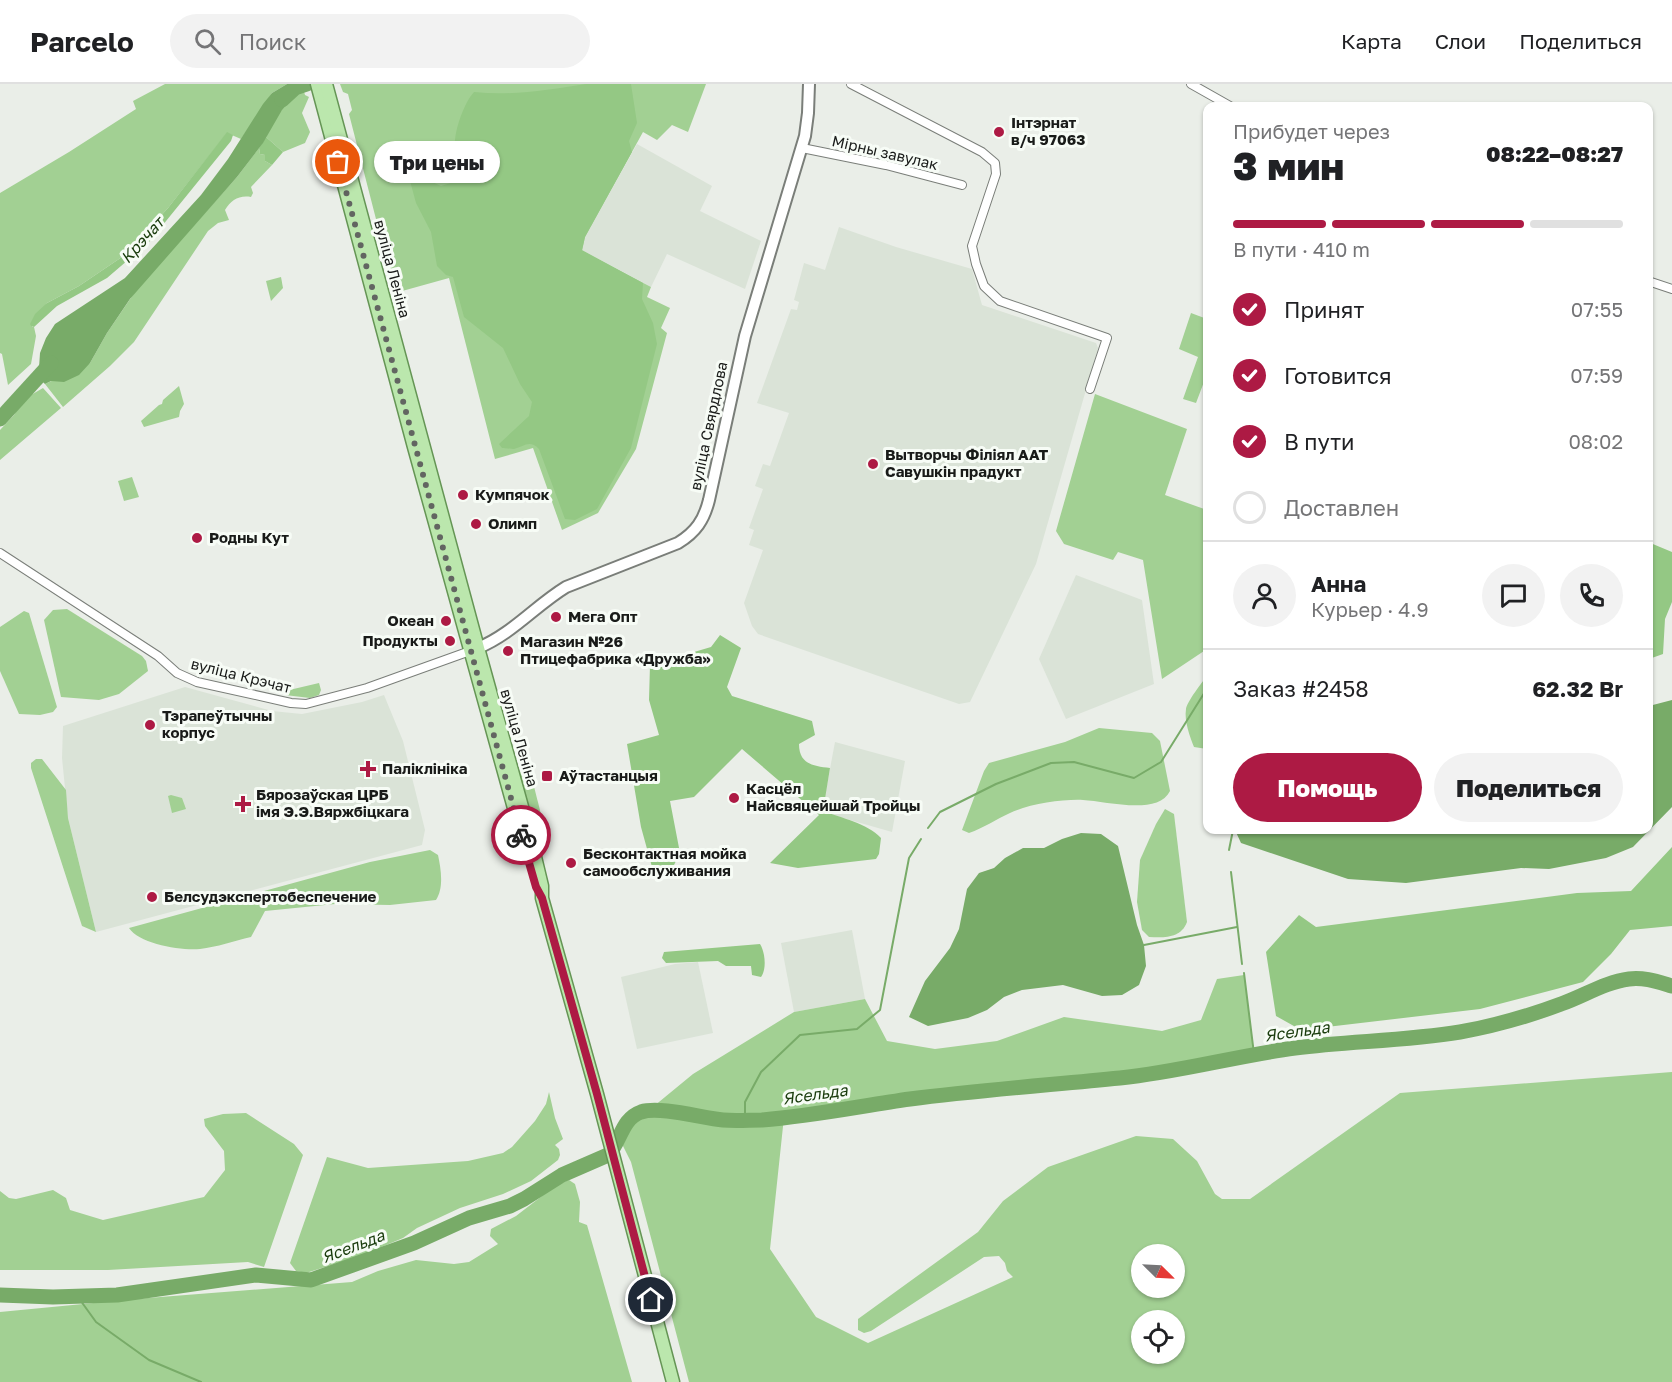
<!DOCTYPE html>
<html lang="ru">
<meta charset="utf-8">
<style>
:root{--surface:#fff;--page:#f2f2f2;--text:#202124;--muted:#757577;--line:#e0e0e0;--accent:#ad1a44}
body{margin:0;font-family:"Golos Text",sans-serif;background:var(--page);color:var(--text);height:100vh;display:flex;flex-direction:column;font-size:22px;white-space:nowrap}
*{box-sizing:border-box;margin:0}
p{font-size:20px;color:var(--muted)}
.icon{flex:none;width:33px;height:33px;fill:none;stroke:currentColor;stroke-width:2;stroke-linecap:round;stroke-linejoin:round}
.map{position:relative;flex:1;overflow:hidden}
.side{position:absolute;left:1203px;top:18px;width:450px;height:732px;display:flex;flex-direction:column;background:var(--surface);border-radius:12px;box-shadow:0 2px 4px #0004}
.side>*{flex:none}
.needle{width:39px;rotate:114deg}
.controls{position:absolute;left:1131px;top:1160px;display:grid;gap:12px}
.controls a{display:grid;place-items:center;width:54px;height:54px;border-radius:50%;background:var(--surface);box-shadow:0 2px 4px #0004;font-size:30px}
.pin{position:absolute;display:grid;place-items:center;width:51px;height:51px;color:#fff;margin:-26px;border:3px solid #fff;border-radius:50%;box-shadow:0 2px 6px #0007}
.courier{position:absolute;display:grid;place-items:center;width:60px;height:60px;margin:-30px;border:4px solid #ad1a44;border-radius:50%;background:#fff;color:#222;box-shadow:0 2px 8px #0007}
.bubble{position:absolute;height:42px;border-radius:21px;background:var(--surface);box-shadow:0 2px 4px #0004;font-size:20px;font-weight:800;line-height:42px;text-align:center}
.head em{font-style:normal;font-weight:800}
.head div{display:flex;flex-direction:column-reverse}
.head{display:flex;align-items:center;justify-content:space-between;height:102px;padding:0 30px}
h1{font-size:39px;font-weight:800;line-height:45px}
.bar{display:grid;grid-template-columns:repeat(4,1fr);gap:9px 6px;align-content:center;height:72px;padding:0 30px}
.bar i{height:8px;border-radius:4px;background:var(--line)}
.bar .active{background:var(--accent)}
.bar p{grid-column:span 4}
.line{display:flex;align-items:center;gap:15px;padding:0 30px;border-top:2px solid var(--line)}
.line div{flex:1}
.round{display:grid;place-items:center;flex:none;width:63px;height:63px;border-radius:32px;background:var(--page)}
ol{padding:0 30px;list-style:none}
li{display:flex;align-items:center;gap:18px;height:66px}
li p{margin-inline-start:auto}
li .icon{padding:6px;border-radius:50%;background:var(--accent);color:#fff;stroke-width:4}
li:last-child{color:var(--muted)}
li i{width:33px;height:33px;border:3px solid var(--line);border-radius:50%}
.button{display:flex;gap:12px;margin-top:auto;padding:12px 30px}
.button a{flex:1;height:69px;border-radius:36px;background:var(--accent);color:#fff;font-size:24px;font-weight:800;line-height:69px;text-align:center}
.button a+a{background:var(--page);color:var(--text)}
header{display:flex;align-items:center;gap:36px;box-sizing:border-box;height:84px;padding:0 30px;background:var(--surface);border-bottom:2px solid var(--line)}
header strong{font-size:28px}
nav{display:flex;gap:33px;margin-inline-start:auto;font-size:21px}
.search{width:420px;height:54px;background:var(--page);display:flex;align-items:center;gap:15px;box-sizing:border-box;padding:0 21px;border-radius:33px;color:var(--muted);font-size:22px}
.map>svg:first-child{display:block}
.built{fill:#dae3d7}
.green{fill:#a2d093;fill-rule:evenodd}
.forest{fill:#94c884}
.water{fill:#78ab68}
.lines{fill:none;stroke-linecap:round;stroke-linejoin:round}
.stream{stroke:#78ab68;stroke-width:2}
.river{stroke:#78ab68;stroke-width:15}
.minor-casing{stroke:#7a7e79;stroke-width:10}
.secondary-casing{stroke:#7a7e79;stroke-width:14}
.primary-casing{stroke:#659555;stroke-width:15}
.minor{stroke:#fff;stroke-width:8}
.secondary{stroke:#fff;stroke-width:10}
.primary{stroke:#bbe7ad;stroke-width:12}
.done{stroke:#626561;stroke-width:6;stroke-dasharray:0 10.8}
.route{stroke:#ad1a44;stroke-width:8}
.poi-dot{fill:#ad1a44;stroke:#f7fcf6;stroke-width:2}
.labels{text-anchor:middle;stroke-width:6;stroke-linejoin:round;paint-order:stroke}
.poi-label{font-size:15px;font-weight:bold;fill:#191b19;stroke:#f7fcf6;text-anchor:start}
.street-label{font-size:15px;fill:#191b19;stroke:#f7fcf6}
.water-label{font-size:16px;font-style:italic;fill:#193b0c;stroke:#f7fcf6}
</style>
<header>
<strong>Parcelo</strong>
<div class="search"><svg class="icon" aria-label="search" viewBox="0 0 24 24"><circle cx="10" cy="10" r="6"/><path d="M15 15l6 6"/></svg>Поиск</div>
<nav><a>Карта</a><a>Слои</a><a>Поделиться</a></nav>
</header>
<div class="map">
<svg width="1672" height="1298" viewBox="0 0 1672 1298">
<rect width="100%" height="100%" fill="#eaeee8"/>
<g class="built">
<path d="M637 60 712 102 700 127 761 157 745 205 667 170 651 203 582 166 585 153Z"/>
<path d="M839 143 896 163 972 185 982 221 1096 259 1098 264 1036 480 970 618 959 620 758 550 752 542 744 519 763 466 749 461 754 446 749 444 763 405 755 402 763 380 770 382 789 329 757 319 791 225 797 226 799 218 794 216 804 179 825 186Z"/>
<path d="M1076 491 1142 516 1154 600 1066 635 1039 575Z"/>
<path d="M185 603 272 627 302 630 362 618 384 611 403 657 425 746 422 761 96 848 68 734 62 674 63 642Z"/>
<path d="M835 658 905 677 892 748 822 728Z"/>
<path d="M852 846 865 915 794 928 781 859Z"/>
<path d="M698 878 713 949 637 965 621 893 675 880Z"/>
</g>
<g class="green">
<path d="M165 0H287L272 9 241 55 227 49 168 124 140 155 119 175 79 202 47 219 32 243H34L36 252 31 280 8 301 2 270 0 269V109L69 68 136 25 133 17Z"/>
<path d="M340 0H706L688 48 672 41 657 56 643 48 585 153 582 167 651 203 647 213 670 224 661 244 667 249 636 365 598 429 562 446 533 364 495 375 449 194 395 209 349 30 352 26 348 10 343 8Z"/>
<path d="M303 4 305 11 309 13 302 29 310 48 305 59 283 68 266 53C274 38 288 11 303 4Z"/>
<path d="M259 64 260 70 265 71V77L272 81 251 103 253 109 251 113C239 111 231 116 225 126L229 136 218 139 208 147 134 258 110 282 63 323 45 300 90 279 107 249 139 202 237 93Z"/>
<path d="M281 193 283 204 271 217 266 197Z"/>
<path d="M1191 229 1207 235V290L1196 319 1183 315 1198 273 1179 265Z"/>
<path d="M179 302 184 320 180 327 179 333 144 343 141 337 159 321 162 320 163 316Z"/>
<path d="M43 304 61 324 0 376V346L14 331 24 315Z"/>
<path d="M1095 310 1187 345 1165 411 1207 426V565L1162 595 1143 476 1118 468 1113 476 1064 460 1056 447Z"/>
<path d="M132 393 139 413 124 417 118 397Z"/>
<path d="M67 525 142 572 146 577 148 587 119 610 99 616 61 613 44 536 53 526Z"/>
<path d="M24 527 29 529 57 623 53 628 40 631 19 630 0 587V543Z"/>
<path d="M1207 592V665L1194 663C1190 653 1184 637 1186 625 1187 618 1202 598 1207 592Z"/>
<path d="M319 599 321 606 319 611 310 614 285 611V607Z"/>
<path d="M1099 644 1152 649 1160 657 1170 707C1158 732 1106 717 1083 716 1063 715 1029 720 1010 729 996 735 984 744 969 749L962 746 984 687 989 679 1065 658Z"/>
<path d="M36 675H42L66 706 68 734 96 848 82 842 31 684V679Z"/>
<path d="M522 685 530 687 542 734 538 740 530 738 518 692Z"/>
<path d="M171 711 182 714 186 725 172 729 168 712Z"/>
<path d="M1165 725 1174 730 1187 838C1181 854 1165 854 1149 853L1142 846 1137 818 1140 776 1156 740Z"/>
<path d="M430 766 438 771C441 785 444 804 436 816L390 821 335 820 265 827 251 853C234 857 217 863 200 865 182 867 139 860 129 844L370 778Z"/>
<path d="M1244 891 1254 970 1159 989 912 1015 784 1033 770 1165 816 1233 868 1259 1013 1193 1007 1187 1005 1179 999 1172 984 1173 871 1247 864 1249 858 1246V1235L978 1148 1003 1117 1048 1083 1136 1052 1173 1055 1197 1077 1215 1110 1222 1115H1250L1400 1009 1672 988V1298H689L631 1078 619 1054 622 1045 633 1032 648 1027 693 990 794 928 865 915 887 957 935 965 997 957 1064 933 1162 947 1201 936 1217 895ZM1142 1170H1174V1203H1142ZM1142 1236H1174V1269H1142Z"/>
<path d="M549 1008 555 1034 563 1055 555 1061 559 1065 560 1071 558 1076 531 1097 503 1110 460 1124 417 1144 403 1154 360 1172 306 1189 296 1187 290 1179 327 1073 368 1084 468 1077 503 1069 512 1063 535 1037 546 1020Z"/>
<path d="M246 1029 294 1060 303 1071 264 1183 248 1178 108 1186H0V1107L9 1114 16 1115 53 1106 66 1114 70 1126 103 1136 204 1113 225 1086 224 1067 205 1042 204 1035 223 1030Z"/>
<path d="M569 1096 575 1100 580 1118 579 1138 587 1141 632 1298H0V1228L135 1215 352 1198 378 1187 416 1176 454 1180 469 1178 498 1160 490 1152 491 1145 516 1132 555 1102Z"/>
</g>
<g class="forest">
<path d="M586 0H631L637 39 629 57 632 68 585 153 582 166 643 199 642 215 653 239 657 260 631 364 597 425 575 436 565 435 539 365C529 355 524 363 514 365 512 365 504 364 502 364L499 360 529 332 532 318 520 300 503 264 464 233 453 193 446 191 437 182 431 148 416 119 400 60 405 57C419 65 423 82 428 96L441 102 454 98C464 79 457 80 455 62 454 47 464 19 474 8 512 12 549 6 586 0Z"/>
<path d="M227 48 233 51 231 57 149 158 107 194 57 222 34 243 31 242 30 240 35 230 47 219 79 202 119 175 140 155 168 124Z"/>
<path d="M266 53 283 68 272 81 265 77V71L260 70 259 64Z"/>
<path d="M1648 458 1672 468V518L1665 535 1663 570 1649 575Z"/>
<path d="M720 551 741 564 727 603 732 612 812 637 815 651 799 660C799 680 813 682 830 684L823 727C841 734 867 739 881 754L879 770 876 775 798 784 770 779 819 731 742 665 694 713 670 717 680 769 674 781 652 783 641 743 627 660 659 651 649 616 650 581 711 563Z"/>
<path d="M1672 763V842L1630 846 1611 870 1583 898 1480 925 1301 946 1276 932 1266 868 1299 831 1316 843 1577 809 1631 807Z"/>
<path d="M760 860C765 868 767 885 761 893L752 891 751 882H726L718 877 666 879 662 874 664 868Z"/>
</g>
<g class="water">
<path d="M287 0H297L299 6 282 26 263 59 237 93 130 215 107 249 90 279 79 291 64 298 51 297 45 300 34 289 39 284 40 269 46 254 55 240 125 194 201 111 228 75 263 20 272 9Z"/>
<path d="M1672 616V723L1633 763 1606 774 1549 785 1521 784 1406 799 1348 795 1241 759 1235 746H1648L1649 622Z"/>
<path d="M1081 749 1101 750 1118 762 1137 841 1144 861 1146 882 1139 901 1122 911 1102 912 1063 901 1022 906 1004 913 987 926 968 934 928 942 909 933 925 897 950 864 959 845 967 805 979 789 994 784 1005 774 1023 764H1044L1062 755Z"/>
</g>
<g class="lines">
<g class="stream">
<path d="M928 744 940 728 996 700 1051 679 1074 678 1134 694 1161 678 1208 603"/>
<path d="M1229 766 1233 746"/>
<path d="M1231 788 1242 880"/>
<path d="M1144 861 1237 843"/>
<path d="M1244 889 1254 970"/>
<path d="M745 1037V1018L761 988 800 951 857 945 880 926 909 774 921 755"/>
<path d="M78 1213 96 1238 149 1276 201 1298"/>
</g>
<g class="river">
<path d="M282 16 295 4 307 0"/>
<path d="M0 335 51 279"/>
<path d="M0 1211 53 1213 117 1211 256 1191 311 1196 414 1159 469 1134 510 1122 524 1115 562 1091 608 1071C621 1058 621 1035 641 1028 660 1022 702 1034 723 1036 736 1037 749 1036 762 1036 812 1032 861 1022 910 1015 980 1006 1050 1001 1120 994 1179 988 1236 972 1295 964 1350 957 1405 957 1460 948 1494 942 1529 932 1561 920 1584 912 1605 898 1629 895 1644 893 1658 898 1672 902"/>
</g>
<g class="minor-casing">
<g id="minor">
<path d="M851 0 982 68 995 79 996 90 972 162 976 180 984 202 1000 217 1107 254 1090 305"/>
<path d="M1191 0 1230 22"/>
<path d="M802 64 886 81 962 101"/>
<path d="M1648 197 1672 205"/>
<path d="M0 469 158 572 177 589 197 598 291 619 306 620 367 604 470 567"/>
</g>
</g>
<g class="secondary-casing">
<path id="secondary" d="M478 564C512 550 535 522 566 503L678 459C696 448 704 436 709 416L745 252 805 52 808 29 809 0"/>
</g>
<g class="primary-casing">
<g id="primary">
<path d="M317 0 414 363 527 771"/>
<path d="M326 0 478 564 529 748 542 802V814L597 1010 673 1298"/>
</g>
</g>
<use href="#minor" class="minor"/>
<use href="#secondary" class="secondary"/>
<use href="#primary" class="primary"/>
</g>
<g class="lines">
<path class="done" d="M338 78 521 751"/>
<path class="route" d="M521 751 536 803 542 814 597 1010 651 1216"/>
</g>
<g class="poi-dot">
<circle cx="999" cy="48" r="6"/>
<circle cx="873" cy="380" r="6"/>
<circle cx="463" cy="411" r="6"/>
<circle cx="476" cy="440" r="6"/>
<circle cx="197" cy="454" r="6"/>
<circle cx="556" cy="533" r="6"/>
<circle cx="446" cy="537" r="6"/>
<circle cx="450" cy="557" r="6"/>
<circle cx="508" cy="567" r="6"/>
<circle cx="150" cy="641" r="6"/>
<path d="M365 676h6v6h6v6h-6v6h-6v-6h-6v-6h6z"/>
<rect x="541" y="686" width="12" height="12" rx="3"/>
<circle cx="734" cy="714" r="6"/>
<path d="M240 711h6v6h6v6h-6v6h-6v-6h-6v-6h6z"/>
<circle cx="571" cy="779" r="6"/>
<circle cx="152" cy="813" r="6"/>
</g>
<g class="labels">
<g class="poi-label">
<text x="1011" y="44">Інтэрнат<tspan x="1011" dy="17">в/ч 97063</tspan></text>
<text x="885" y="376">Вытворчы Філіял ААТ<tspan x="885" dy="17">Савушкін прадукт</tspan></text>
<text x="475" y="416">Кумпячок</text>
<text x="488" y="445">Олимп</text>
<text x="209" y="459">Родны Кут</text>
<text x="568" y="538">Мега Опт</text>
<text x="434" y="542" text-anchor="end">Океан</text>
<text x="438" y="562" text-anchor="end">Продукты</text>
<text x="520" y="563">Магазин №26<tspan x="520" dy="17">Птицефабрика «Дружба»</tspan></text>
<text x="162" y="637">Тэрапеўтычны<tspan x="162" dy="17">корпус</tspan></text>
<text x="382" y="690">Паліклініка</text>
<text x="559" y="697">Аўтастанцыя</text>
<text x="746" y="710">Касцёл<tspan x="746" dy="17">Найсвяцейшай Тройцы</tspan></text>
<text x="256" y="716">Бярозаўская ЦРБ<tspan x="256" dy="17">імя Э.Э.Вяржбіцкага</tspan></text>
<text x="583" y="775">Бесконтактная мойка<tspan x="583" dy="17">самообслуживания</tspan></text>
<text x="164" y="818">Белсудэкспертобеспечение</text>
</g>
<g class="street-label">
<text transform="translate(885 69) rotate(13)" y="5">Мірны завулак</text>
<text transform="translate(392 185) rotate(75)" y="5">вуліца Леніна</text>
<text transform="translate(709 342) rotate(-78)" y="5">вуліца Свярдлова</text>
<text transform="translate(241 592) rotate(14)" y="5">вуліца Крэчат</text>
<text transform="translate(519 654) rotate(74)" y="5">вуліца Леніна</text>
</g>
<g class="water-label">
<text transform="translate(142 156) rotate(-48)" y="6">Крэчат</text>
<text transform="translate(1297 947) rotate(-8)" y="6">Ясельда</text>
<text transform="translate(815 1010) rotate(-8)" y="6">Ясельда</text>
<text transform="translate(353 1162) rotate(-21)" y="6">Ясельда</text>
</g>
</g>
</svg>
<div class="controls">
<a><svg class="needle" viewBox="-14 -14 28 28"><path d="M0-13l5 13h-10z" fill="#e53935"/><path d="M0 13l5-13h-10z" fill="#757577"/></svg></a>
<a><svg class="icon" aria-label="locate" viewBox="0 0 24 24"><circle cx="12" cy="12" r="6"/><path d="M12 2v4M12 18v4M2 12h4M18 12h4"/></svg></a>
</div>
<div class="pin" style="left:338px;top:78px;background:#ea580c"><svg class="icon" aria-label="bag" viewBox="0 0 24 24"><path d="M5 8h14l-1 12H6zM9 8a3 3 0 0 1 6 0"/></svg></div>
<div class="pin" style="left:651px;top:1216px;background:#1f2937"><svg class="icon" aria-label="home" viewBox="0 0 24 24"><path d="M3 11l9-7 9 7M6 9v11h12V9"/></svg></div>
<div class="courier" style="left:521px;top:751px"><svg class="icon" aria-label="bike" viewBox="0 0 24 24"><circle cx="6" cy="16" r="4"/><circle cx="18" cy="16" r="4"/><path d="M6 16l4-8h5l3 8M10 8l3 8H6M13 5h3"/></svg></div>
<div class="bubble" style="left:374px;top:57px;width:126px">Три цены</div>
<section class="side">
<div class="head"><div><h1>3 мин</h1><p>Прибудет через</p></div><em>08:22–08:27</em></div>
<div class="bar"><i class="active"></i><i class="active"></i><i class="active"></i><i></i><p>В пути · 410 m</p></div>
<ol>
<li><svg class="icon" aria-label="check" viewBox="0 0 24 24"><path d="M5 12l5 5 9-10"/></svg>Принят<p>07:55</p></li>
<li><svg class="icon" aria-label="check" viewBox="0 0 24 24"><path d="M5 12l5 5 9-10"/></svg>Готовится<p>07:59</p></li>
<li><svg class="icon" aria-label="check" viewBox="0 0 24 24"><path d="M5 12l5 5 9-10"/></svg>В пути<p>08:02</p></li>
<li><i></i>Доставлен</li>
</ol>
<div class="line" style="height:108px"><a class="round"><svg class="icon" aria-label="person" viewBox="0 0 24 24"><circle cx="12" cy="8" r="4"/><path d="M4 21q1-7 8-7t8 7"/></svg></a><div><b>Анна</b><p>Курьер · 4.9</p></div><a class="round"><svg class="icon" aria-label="chat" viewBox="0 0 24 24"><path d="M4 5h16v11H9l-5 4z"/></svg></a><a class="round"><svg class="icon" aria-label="phone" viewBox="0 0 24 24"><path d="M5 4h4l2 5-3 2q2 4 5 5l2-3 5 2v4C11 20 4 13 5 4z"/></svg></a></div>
<div class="line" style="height:78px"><div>Заказ #2458</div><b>62.32 Br</b></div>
<div class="button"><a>Помощь</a><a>Поделиться</a></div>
</section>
</div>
